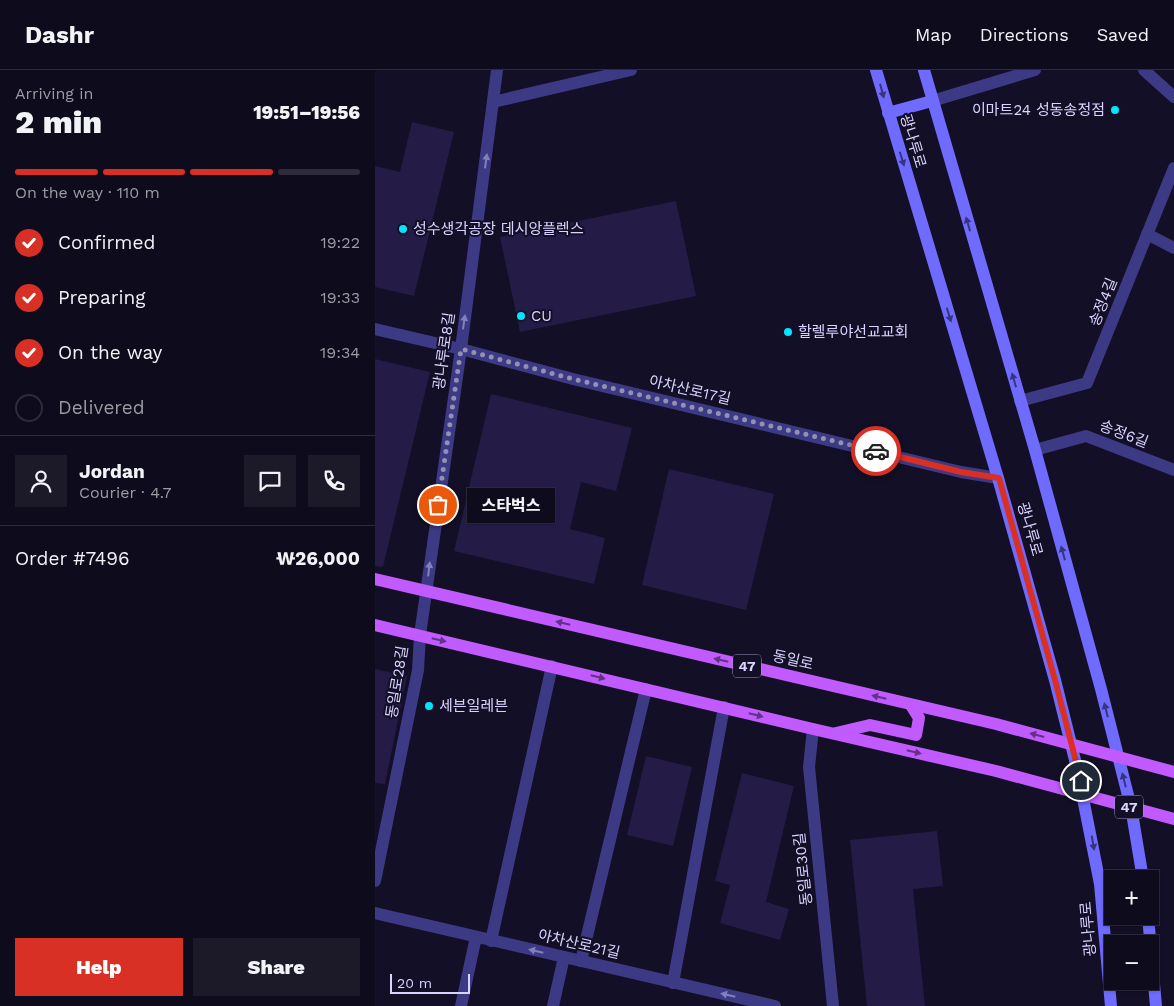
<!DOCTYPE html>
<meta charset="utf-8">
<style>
:root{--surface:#0e0b1c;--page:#1c1929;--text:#f1f3f6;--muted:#9b9ba3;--line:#2e2b3b;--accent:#d93025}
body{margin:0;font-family:"Work Sans","Noto Sans KR",sans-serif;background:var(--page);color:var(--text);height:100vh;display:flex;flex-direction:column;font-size:19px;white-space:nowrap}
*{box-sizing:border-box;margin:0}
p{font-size:16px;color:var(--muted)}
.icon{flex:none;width:28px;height:28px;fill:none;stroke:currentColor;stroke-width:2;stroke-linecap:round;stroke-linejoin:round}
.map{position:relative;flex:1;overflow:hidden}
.panel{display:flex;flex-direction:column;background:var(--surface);width:375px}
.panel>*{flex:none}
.tools{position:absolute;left:729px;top:800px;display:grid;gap:10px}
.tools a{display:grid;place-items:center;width:55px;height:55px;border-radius:0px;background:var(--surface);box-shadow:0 1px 4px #0004,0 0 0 1px var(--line);font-size:25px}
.scale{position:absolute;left:15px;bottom:12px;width:80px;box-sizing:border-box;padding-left:5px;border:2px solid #d9d4ff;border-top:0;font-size:14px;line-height:18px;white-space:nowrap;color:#d9d4ff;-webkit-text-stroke:4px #130f26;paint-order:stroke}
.pin{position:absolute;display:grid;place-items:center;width:42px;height:42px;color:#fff;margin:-21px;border:2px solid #fff;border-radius:50%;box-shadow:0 1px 5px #0007}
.courier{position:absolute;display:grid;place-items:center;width:50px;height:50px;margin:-25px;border:4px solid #d93025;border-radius:50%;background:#fff;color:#222;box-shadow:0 1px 6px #0007}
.bubble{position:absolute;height:35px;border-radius:0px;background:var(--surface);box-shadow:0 1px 4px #0004,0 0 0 1px var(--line);font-size:16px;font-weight:800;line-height:35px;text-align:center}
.headline em{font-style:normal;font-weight:800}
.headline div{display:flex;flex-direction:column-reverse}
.headline{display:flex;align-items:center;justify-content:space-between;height:85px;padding:0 15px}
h1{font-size:32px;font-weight:800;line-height:38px}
.bar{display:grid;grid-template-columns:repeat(4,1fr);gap:8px 5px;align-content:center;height:60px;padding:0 15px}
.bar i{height:6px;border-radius:4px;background:var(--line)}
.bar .active{background:var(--accent)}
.bar p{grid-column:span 4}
.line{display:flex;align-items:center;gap:12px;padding:0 15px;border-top:1px solid var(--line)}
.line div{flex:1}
.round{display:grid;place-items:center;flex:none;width:52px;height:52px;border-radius:0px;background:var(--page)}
ol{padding:0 15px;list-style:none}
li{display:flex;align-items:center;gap:15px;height:55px}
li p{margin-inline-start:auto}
li .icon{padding:5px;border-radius:50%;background:var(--accent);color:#fff;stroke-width:4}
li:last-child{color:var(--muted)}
li i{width:28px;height:28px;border:2px solid var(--line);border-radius:50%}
.action{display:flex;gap:10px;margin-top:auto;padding:10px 15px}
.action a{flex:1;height:58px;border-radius:0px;background:var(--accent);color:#fff;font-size:20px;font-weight:800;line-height:58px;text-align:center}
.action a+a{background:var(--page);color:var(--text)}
header{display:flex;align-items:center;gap:30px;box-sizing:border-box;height:70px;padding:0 25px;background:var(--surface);border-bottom:1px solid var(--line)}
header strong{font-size:24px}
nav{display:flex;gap:28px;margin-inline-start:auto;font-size:18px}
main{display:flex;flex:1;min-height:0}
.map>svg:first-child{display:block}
.building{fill:#241b47}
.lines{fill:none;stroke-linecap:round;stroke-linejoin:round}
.minor{stroke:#3d3a85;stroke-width:12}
.secondary{stroke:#6f6bff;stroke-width:12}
.primary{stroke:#c25bff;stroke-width:12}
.oneway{fill:#38347d}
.oneway2{fill:#837fbc}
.oneway3{fill:#623188}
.done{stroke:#948fb3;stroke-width:5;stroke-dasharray:0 9}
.route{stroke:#d93025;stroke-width:6}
.poi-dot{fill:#00e5ff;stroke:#130f26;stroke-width:2}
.labels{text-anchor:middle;stroke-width:4;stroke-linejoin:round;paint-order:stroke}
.shield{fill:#130f26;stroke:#9e99be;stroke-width:1}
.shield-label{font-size:14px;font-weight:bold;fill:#d9d4ff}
.poi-label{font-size:15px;fill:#d9d4ff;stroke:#130f26;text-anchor:start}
.street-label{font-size:15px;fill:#d9d4ff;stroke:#130f26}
</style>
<header>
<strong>Dashr</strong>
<nav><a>Map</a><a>Directions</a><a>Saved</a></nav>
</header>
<main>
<section class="panel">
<div class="headline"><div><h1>2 min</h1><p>Arriving in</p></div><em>19:51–19:56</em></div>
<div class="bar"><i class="active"></i><i class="active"></i><i class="active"></i><i></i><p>On the way · 110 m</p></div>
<ol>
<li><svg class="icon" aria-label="check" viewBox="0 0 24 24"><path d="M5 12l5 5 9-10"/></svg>Confirmed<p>19:22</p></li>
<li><svg class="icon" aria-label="check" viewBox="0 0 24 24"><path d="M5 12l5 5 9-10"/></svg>Preparing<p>19:33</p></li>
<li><svg class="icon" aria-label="check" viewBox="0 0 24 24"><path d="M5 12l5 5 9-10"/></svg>On the way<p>19:34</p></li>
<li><i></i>Delivered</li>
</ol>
<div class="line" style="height:90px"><a class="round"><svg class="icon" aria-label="person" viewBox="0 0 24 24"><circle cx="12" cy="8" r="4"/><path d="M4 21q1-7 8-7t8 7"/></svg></a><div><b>Jordan</b><p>Courier · 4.7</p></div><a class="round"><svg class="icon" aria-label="chat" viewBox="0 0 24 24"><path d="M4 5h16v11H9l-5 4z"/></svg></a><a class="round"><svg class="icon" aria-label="phone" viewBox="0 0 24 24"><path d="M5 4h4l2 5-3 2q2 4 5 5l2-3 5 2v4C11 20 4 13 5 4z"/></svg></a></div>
<div class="line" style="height:65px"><div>Order #7496</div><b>₩26,000</b></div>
<div class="action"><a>Help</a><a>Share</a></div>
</section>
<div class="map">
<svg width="799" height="936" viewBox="0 0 799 936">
<rect width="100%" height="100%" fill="#130f26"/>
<g class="building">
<path d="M37 52 79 62 39 226 0 217V96L25 102Z"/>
<path d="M301 131 321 226 145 262 125 167Z"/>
<path d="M0 289 55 302 8 497 0 496Z"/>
<path d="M116 324 257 358 241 421 206 412 195 459 230 468 219 514 79 481Z"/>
<path d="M294 399 399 424 371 540 267 515Z"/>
<path d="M0 599 32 606 10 714 0 713Z"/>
<path d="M271 686 317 697 298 776 252 765Z"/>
<path d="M367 703 419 716 391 832 414 839 405 870 345 853 355 815 340 811Z"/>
<path d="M562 761 568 816 538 819 550 936H492L475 770Z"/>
</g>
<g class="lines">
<g class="minor">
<path d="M769 0 799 27"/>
<path d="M557 31 660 0"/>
<path d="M118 32 256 0"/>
<path d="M772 164 799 178"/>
<path d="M0 259 86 279 198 309 586 402 623 408"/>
<path d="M645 331 712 313 799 98"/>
<path d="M660 380 711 366 799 400"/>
<path d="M438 659 434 697 458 936"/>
<path d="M0 811 43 600 45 565 86 279 122 0"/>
<path d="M0 843 400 936"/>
<path d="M116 871 177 596"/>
<path d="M206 891 271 619"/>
<path d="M298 913 349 637"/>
<path d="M86 936 101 867"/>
<path d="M178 936 189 887"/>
</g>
<g class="secondary">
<path d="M501 0 623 408 680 610 702 698 725 814 736 936"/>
<path d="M549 0 660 380 726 619 756 737 768 809"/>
<path d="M513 43 557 31"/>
<path d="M773 846 781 936"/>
</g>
<g class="primary">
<path d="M0 509 621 654 799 702"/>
<path d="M0 555 438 659 621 701 799 749"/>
<path d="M461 663 495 655 541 665 544 648 536 635"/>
</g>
</g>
<defs><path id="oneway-solid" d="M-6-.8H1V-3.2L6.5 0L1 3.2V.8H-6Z" transform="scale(1.25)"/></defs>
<g class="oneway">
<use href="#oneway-solid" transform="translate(507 21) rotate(75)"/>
<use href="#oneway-solid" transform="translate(527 89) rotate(73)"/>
<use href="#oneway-solid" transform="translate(593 154) rotate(-106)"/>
<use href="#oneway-solid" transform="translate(574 245) rotate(73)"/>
<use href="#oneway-solid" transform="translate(639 310) rotate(-106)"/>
<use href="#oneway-solid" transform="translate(688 483) rotate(-105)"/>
<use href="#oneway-solid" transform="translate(731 640) rotate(-104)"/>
<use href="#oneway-solid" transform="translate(749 710) rotate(-104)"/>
<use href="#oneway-solid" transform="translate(718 773) rotate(80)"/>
</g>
<g class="oneway2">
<use href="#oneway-solid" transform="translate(111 91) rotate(-82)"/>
<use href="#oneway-solid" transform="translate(89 252) rotate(-82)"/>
<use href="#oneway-solid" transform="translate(54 499) rotate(-83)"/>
<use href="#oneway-solid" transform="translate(161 881) rotate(-167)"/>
<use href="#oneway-solid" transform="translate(353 925) rotate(-167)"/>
</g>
<g class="oneway3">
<use href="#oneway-solid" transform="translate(188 553) rotate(-167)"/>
<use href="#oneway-solid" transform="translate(64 570) rotate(13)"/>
<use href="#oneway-solid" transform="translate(346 590) rotate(-167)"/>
<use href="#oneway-solid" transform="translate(223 607) rotate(14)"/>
<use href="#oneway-solid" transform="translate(504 627) rotate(-167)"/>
<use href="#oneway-solid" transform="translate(381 645) rotate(14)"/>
<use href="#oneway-solid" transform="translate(662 665) rotate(-165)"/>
<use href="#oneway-solid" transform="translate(539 682) rotate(13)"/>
</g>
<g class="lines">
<path class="done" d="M63 435 86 279 198 309 501 381"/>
<path class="route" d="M501 381 586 402 624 408 680 610 706 711"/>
</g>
<g class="poi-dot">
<circle cx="740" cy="40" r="5"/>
<circle cx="28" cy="159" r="5"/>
<circle cx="146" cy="246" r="5"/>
<circle cx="413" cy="262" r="5"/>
<circle cx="54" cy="636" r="5"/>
</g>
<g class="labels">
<g class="shield">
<rect x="358" y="584.5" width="28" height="23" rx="4"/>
<rect x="740" y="725.5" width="28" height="23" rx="4"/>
</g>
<g class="shield-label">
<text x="372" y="601">47</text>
<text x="754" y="742">47</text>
</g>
<g class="poi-label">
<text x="730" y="45" text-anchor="end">이마트24 성동송정점</text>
<text x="38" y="164">성수생각공장 데시앙플렉스</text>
<text x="156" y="251">CU</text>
<text x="423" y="267">할렐루야선교교회</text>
<text x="64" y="641">세븐일레븐</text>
</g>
<g class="street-label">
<text transform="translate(538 71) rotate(73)" y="5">광나루로</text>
<text transform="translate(728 232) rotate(-68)" y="5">송정4길</text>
<text transform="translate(69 281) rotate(-82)" y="5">광나루로8길</text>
<text transform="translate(315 320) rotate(13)" y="5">아차산로17길</text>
<text transform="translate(749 364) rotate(21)" y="5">송정6길</text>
<text transform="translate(655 459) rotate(74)" y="5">광나루로</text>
<text transform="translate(418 590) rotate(13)" y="5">동일로</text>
<text transform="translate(22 612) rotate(-81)" y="5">동일로28길</text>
<text transform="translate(428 799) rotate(-96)" y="5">동일로30길</text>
<text transform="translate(713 859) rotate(-95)" y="5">광나루로</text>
<text transform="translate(204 874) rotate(13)" y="5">아차산로21길</text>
</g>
</g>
</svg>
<div class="tools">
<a>+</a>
<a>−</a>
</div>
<div class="scale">20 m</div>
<div class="pin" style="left:63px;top:435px;background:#ea580c"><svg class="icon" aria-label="bag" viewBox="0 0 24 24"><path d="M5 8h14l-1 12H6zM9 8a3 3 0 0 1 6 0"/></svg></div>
<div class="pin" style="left:706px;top:711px;background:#1f2937"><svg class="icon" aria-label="home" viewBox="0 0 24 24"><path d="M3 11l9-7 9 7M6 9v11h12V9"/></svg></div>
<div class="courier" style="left:501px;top:381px"><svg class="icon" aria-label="car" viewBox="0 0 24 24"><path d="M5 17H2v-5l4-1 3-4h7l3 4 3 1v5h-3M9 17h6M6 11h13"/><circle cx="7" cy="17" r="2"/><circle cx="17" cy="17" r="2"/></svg></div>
<div class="bubble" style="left:92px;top:418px;width:88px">스타벅스</div>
</div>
</main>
